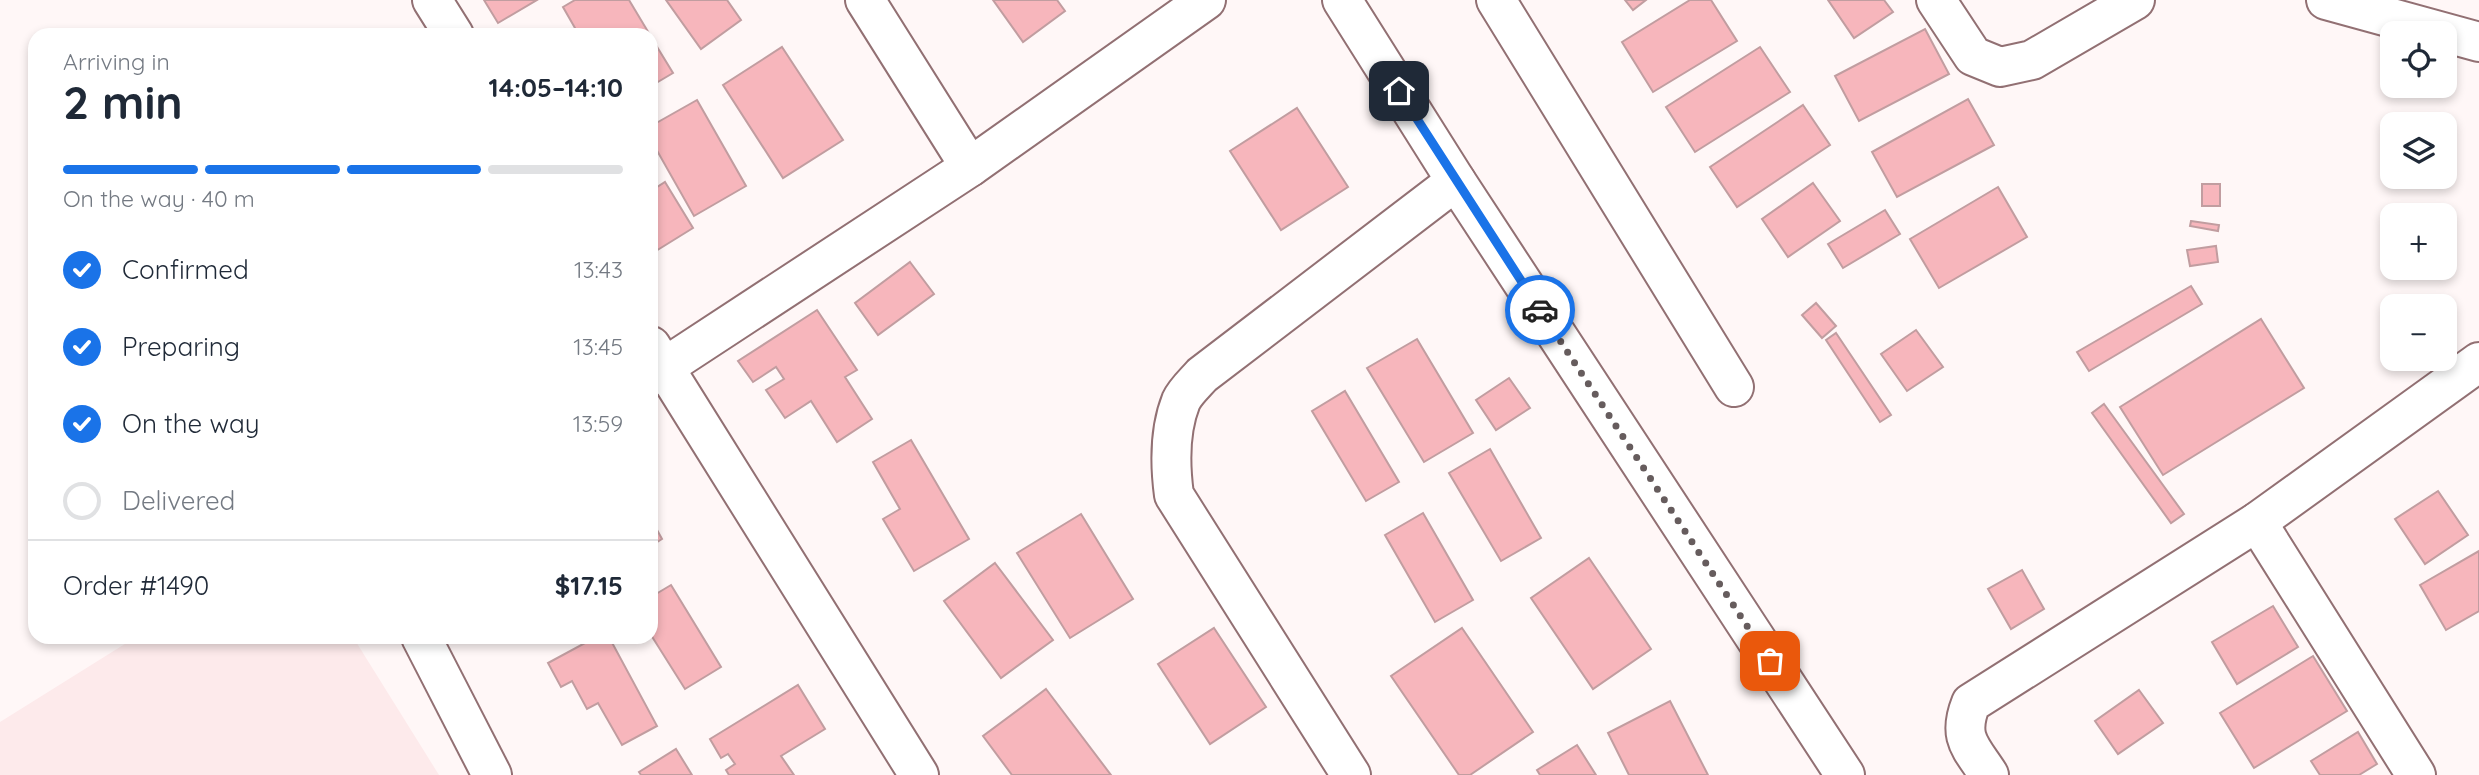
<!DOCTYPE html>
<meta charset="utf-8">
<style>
:root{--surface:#fff;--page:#f2f2f3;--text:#1f2937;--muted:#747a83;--line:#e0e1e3;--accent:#1a73e8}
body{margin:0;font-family:Quicksand,sans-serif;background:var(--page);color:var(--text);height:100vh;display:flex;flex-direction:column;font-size:26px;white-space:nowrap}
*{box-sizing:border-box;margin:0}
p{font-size:23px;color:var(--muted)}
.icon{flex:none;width:38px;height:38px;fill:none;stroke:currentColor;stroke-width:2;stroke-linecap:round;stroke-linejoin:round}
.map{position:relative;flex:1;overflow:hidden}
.drawer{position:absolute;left:28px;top:28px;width:630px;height:616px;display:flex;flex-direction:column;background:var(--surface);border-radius:21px;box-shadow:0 4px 10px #0003}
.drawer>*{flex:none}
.tools{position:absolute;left:2380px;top:21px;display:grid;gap:14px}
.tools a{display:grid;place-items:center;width:77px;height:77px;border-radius:14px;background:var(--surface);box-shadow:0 4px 10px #0003;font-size:35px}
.pin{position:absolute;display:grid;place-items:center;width:60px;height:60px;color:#fff;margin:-30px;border-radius:14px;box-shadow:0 4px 10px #0006}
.courier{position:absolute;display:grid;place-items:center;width:70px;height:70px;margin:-35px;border:5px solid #1a73e8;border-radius:50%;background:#fff;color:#222;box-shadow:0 2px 9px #0007}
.overview em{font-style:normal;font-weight:700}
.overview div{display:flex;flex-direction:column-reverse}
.overview{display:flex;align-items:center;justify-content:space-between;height:119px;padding:0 35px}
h1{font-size:46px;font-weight:700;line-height:52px}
.bar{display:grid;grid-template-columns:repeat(4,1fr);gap:10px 7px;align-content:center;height:84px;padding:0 35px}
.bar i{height:9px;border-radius:5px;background:var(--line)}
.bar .current{background:var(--accent)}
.bar p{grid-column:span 4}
.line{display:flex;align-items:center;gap:18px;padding:0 35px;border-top:2px solid var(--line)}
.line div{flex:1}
ol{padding:0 35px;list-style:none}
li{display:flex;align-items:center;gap:21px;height:77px}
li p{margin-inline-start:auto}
li .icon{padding:7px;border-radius:50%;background:var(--accent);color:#fff;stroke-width:4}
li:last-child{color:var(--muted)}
li i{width:38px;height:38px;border:4px solid var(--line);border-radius:50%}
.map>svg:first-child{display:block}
.built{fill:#fdeaeb}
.building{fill:#f7b6bc;stroke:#c19da0;stroke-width:2}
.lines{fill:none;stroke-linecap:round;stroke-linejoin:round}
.minor-casing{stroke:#927073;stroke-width:42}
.minor{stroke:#fff;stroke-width:38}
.done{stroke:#665c5d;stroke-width:7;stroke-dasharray:0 12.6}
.route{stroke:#1a73e8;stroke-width:9}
</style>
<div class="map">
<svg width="2479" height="775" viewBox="0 0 2479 775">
<rect width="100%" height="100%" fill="#fff7f7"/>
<path class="built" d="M136 637H353L439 775H0V722Z"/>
<g class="building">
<path d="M484 0H537L498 23Z"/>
<path d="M575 0H629L650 35H579L563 7Z"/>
<path d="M666 0H727L741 20 701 49Z"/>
<path d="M993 0H1057L1065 11 1023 42Z"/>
<path d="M1625 0H1646L1633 10Z"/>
<path d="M1690 0H1711L1737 41 1653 92 1622 42Z"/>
<path d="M1828 0H1884L1893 12 1854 38Z"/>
<path d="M1925 29 1949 74 1859 121 1835 76Z"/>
<path d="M651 37 673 73 651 86Z"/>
<path d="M782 47 843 140 783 178 723 85Z"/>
<path d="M1760 47 1790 92 1695 152 1666 107Z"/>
<path d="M1968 99 1994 145 1897 197 1872 152Z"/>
<path d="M697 100 746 186 694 216 651 140V126Z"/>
<path d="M1803 105 1830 145 1737 207 1710 167Z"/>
<path d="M1297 108 1348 187 1281 230 1230 151Z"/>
<path d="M665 182 693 228 651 254V191Z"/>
<path d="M1813 183 1840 221 1788 257 1762 219Z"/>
<rect x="2202" y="184" width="18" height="22"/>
<path d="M1998 187 2027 237 1939 288 1910 239Z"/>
<path d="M1885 210 1900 234 1843 268 1828 244Z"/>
<path d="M2191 221 2219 225 2218 231 2190 226Z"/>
<path d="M2216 246 2218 262 2190 266 2187 250Z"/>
<path d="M910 262 934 294 878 335 855 303Z"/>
<path d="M2191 286 2202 304 2089 371 2077 352Z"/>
<path d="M1816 303 1836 326 1822 338 1802 315Z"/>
<path d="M817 310 857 370 845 377 872 419 837 442 811 401 785 418 766 390 784 379 776 367 753 382 738 361Z"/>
<path d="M2261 319 2304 388 2163 475 2120 407Z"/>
<path d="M1916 330 1943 367 1907 391 1881 354Z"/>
<path d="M1836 333 1891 415 1880 422 1826 340Z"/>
<path d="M1417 339 1473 433 1424 462 1367 368Z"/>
<path d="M1509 378 1530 408 1496 430 1476 400Z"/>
<path d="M1345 391 1399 482 1366 501 1312 411Z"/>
<path d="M2104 404 2184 514 2171 523 2092 413Z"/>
<path d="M911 440 969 539 914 571 883 519 900 509 873 462Z"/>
<path d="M1490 449 1541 538 1501 561 1449 473Z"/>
<path d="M2438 491 2468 535 2425 564 2395 519Z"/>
<path d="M1423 513 1473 600 1435 622 1385 535Z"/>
<path d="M1081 514 1133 599 1070 638 1017 553Z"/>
<path d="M651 519 662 539 651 546Z"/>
<path d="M2479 551V611L2446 630 2420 585Z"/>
<path d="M1589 558 1651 649 1593 689 1531 598Z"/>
<path d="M995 563 1053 640 1001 678 944 601Z"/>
<path d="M2022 570 2044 609 2011 629 1988 589Z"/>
<path d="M671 585 721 667 685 689 651 635V597Z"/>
<path d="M2273 606 2298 647 2237 684 2212 642Z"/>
<path d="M1214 628 1266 707 1210 744 1158 664Z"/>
<path d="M1462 628 1533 732 1470 775H1459L1391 676Z"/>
<path d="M596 637H609L657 726 622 745 598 703 587 709 572 681 561 687 548 663Z"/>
<path d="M2313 656 2347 711 2254 768 2220 713Z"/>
<path d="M798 685 825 729 781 756 794 775H729L726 770 735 764 728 754 721 758 710 739Z"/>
<path d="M1046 689 1111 775H1012L983 736Z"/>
<path d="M2139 690 2163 723 2118 754 2095 721Z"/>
<path d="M1670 701 1708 775H1629L1608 733Z"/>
<path d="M2358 732 2377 764 2359 775H2320L2311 761Z"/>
<path d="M1577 745 1596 775H1540L1537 770Z"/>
<path d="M676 749 692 775H641L639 772Z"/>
</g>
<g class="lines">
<g class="minor-casing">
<g id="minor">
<path d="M432 0 454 35"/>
<path d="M865 0 970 167"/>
<path d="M1342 0 1456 181 1845 775"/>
<path d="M1496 0 1734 387"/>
<path d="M1936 0 1973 56 2000 67 2032 60 2135 0"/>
<path d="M2326 0 2479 42"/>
<path d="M651 346 919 775"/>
<path d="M651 376 970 167 1206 0"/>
<path d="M2257 522 2416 775"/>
<path d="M421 637 492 775"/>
<path d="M1351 775 1174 495C1170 465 1169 431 1181 401 1185 392 1195 383 1202 375L1456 181"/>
<path d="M1989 775C1971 747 1957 738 1971 703L2257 522 2479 362"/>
</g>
</g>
<use href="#minor" class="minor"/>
</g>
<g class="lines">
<path class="done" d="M1540 310 1770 661"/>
<path class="route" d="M1399 91 1540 310"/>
</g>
</svg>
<div class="tools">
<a><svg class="icon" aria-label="locate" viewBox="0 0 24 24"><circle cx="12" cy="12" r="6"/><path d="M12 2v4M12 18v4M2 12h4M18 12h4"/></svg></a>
<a><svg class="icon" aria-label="layers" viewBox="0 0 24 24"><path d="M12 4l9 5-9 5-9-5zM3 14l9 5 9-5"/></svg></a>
<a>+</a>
<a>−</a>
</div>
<div class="pin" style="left:1770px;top:661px;background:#ea580c"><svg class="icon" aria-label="bag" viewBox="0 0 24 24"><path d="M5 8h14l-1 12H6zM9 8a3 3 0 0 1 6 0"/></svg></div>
<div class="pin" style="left:1399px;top:91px;background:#1f2937"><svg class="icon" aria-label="home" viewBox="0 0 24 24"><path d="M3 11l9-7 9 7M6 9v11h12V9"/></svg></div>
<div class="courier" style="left:1540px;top:310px"><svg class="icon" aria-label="car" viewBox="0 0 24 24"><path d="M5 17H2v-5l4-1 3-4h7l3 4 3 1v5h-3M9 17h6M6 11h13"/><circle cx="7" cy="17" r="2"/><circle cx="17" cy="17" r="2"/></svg></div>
<section class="drawer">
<div class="overview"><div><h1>2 min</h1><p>Arriving in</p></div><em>14:05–14:10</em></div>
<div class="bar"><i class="current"></i><i class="current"></i><i class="current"></i><i></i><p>On the way · 40 m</p></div>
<ol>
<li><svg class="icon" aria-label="check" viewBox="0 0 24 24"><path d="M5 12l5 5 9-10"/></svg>Confirmed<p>13:43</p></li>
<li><svg class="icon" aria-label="check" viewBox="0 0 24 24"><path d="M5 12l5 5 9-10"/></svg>Preparing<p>13:45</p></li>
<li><svg class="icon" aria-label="check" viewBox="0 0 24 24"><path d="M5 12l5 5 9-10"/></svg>On the way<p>13:59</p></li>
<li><i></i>Delivered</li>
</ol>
<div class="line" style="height:91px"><div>Order #1490</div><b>$17.15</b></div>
</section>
</div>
